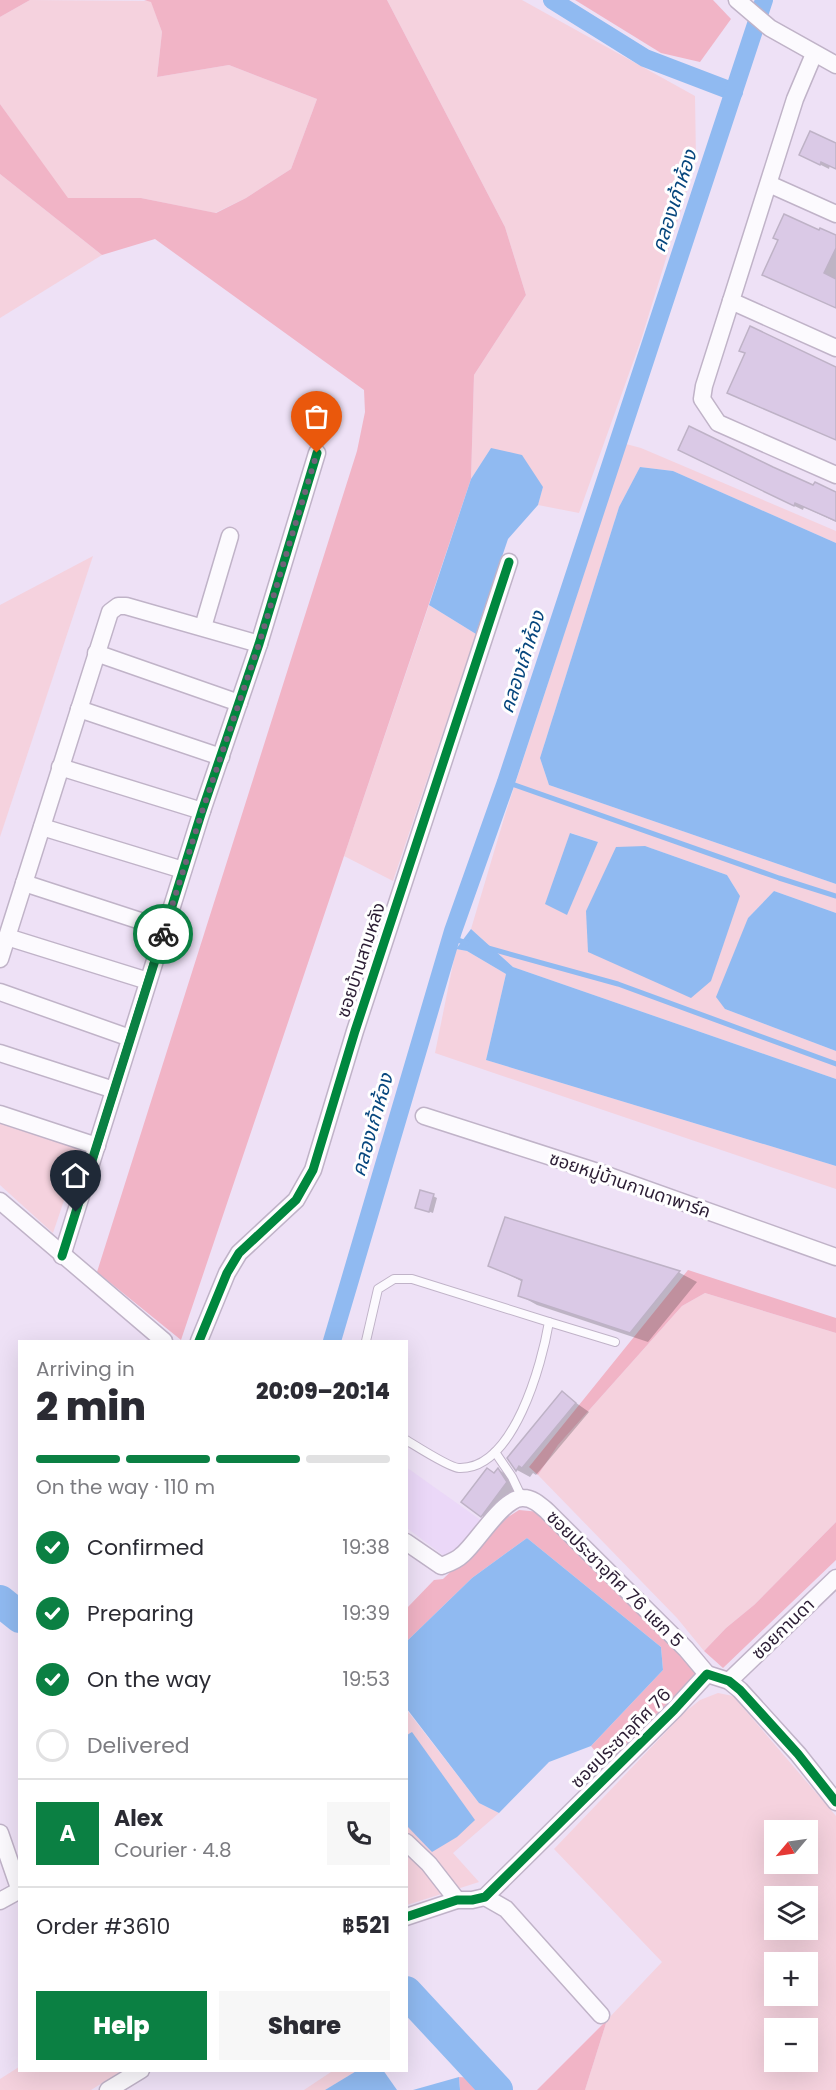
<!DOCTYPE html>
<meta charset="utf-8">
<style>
:root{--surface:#fff;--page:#f7f7f7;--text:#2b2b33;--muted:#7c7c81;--line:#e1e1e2;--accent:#0b8043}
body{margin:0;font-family:Poppins,"Noto Sans Thai",sans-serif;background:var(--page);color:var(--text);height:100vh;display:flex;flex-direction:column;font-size:22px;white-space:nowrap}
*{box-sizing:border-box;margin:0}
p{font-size:20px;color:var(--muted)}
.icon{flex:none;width:33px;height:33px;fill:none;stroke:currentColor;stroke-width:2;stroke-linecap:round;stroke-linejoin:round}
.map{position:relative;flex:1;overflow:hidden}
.drawer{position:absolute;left:18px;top:1340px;width:390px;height:732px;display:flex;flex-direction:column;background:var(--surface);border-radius:0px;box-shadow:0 6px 24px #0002}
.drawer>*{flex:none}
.needle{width:39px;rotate:241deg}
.tools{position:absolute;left:764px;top:1820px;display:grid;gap:12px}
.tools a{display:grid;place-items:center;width:54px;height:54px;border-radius:0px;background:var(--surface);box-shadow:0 6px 24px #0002;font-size:30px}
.pin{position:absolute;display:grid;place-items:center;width:51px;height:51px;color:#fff;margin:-62px -26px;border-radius:50% 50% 50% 0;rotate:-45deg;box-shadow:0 0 6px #0007}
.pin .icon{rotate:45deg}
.courier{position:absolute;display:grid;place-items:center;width:60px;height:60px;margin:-30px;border:4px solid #0b8043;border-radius:50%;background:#fff;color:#222;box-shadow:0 2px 8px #0007}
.overview em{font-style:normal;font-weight:800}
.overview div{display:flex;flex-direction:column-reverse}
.overview{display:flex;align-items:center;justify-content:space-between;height:102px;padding:0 18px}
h1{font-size:39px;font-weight:800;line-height:45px}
.bar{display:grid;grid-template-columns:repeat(4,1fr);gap:9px 6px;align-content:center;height:72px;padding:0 18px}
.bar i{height:8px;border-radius:4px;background:var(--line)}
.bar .selected{background:var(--accent)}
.bar p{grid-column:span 4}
.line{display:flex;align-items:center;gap:15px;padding:0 18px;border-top:2px solid var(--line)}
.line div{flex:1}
.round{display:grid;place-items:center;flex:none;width:63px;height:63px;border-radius:0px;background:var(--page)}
ol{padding:0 18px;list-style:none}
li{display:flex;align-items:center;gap:18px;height:66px}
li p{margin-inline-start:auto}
li .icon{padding:6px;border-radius:50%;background:var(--accent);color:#fff;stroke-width:4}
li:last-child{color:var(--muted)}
li i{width:33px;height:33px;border:3px solid var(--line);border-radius:50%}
.primary-button{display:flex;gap:12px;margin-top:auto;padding:12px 18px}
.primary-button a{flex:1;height:69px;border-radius:0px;background:var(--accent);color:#fff;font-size:24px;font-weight:800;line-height:69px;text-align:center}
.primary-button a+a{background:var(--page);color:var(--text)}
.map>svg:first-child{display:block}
.built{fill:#ebd8f8}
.green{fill:#f5d2de;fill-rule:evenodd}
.forest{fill:#f1b4c6}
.water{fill:#90baf1}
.shadow{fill:#0003}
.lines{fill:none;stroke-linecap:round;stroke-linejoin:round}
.stream{stroke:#90baf1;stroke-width:5}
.canal{stroke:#90baf1;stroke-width:18}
.river{stroke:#90baf1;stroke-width:32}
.building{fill:#dac9e6;stroke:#beb2c6;stroke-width:1.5}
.service-casing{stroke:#c0b3c8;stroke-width:10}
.minor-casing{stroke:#c0b3c8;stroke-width:19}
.service{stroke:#fcfafe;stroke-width:8}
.minor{stroke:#fcfafe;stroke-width:16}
.cycleway-casing{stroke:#fff;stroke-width:13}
.cycleway{stroke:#00873e;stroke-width:9}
.done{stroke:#6f6278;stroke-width:6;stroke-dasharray:0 10.8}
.route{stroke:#0b8043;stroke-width:8}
.labels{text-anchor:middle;stroke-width:6;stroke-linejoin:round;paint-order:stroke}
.street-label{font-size:18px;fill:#2b1d34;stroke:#fff}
.water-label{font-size:20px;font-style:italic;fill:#07477e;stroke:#fff}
</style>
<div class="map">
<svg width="836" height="2090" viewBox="0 0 836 2090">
<rect width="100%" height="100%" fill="#eee1f6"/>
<path class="built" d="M406 1467 482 1521 448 1559 407 1528Z"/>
<g class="green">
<path d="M30 0 151 1 162 32 157 77 229 65 317 99 291 169 246 198 215 213 141 198H67L0 104V17Z"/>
<path d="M387 0H522L695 96 696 161 641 340 579 513 538 505 543 487 491 448 471 479 474 375 526 295 505 227Z"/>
<path d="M0 174 102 255 0 318Z"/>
<path d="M626 444 641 448 836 531V543L673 471 640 467 619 507 540 758 549 785 836 884V913L774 891 748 918 725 1009 836 1051V1079L513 967 471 929 505 815ZM571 833 598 842 566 915ZM645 846 727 875 740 896Z"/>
<path d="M93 556 0 837V605Z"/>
<path d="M429 605 476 634 393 881 344 856Z"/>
<path d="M456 949 467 951 506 974 486 1060 836 1166V1189L435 1053Z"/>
<path d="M0 1122 81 1150 53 1233 0 1185Z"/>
<path d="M705 1293 836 1333V1522L754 1605 726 1628 704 1651 677 1618 538 1475 558 1445 682 1306Z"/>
<path d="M718 1693 733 1696 836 1816V2090H585L607 2020 662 1962 554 1849 685 1712 700 1700ZM774 1830H807V1863H774ZM774 1896H807V1929H774ZM774 1962H807V1995H774ZM774 2028H807V2061H774Z"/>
<path d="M406 1709 479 1803 499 1813 453 1853 479 1882 407 1905Z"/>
<path d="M19 2067 20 2070H123L91 2090H0V2079Z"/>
<path d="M334 2070H358L325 2090H304Z"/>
</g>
<g class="forest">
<path d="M0 0H30L0 17Z"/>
<path d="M144 0H387L505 227 526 295 474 375 471 479 181 1340 97 1272 357 451 365 412 364 390 155 239 102 255 0 174V104L68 198H141L216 213 246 198 291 169 317 99 229 65 157 77 162 32 151 2Z"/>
<path d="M575 0H713L731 19 700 62 661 53Z"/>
<path d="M688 1270 836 1318V1333L705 1293 682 1306 558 1445 538 1475 529 1467Z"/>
<path d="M519 1510 540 1512 691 1662 697 1674 606 1764 591 1746 663 1670 661 1647 527 1538 472 1578 407 1641V1608L434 1580 443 1579 508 1517Z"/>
<path d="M836 1522V1560L723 1668 704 1651 726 1628 754 1605Z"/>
<path d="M607 2020 585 2090H537Z"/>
<path d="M459 2077 474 2078 486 2090H460Z"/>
</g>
<g class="water">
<path d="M491 448 522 455 543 487 538 505 508 539 476 634 429 605 471 479Z"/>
<path d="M640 467 673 471 836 543V884L549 785 540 758 619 507Z"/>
<path d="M570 833 598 842 567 915 545 904Z"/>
<path d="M645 846 727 875 740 896 711 981 691 998 588 952 586 911 616 847Z"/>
<path d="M774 891 836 913V1051L725 1009 716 997 748 918Z"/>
<path d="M471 929 513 967 836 1079V1166L486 1060 506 974 467 951 456 949Z"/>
<path d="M527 1538 661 1647 663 1670 591 1746 549 1762 499 1813 479 1803 407 1709V1641L472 1578Z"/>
<path d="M412 1732 475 1820 457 1837 432 1852 407 1826V1735Z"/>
<path d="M358 2070H383L397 2090H325Z"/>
<path d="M459 2077 460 2090H413Z"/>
</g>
<g class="shadow">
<path d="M836 145V168L830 165 829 169 809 159Z"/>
<path d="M820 232 836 237V307L772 279Z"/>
<path d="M836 369V440L738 398Z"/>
<path d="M814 487 836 494V522L804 507 803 510 784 501Z"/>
<path d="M433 1196 437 1198 433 1213 417 1207Z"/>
<path d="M505 1219 680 1273 697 1282 648 1342 537 1305 519 1295 523 1282 490 1265Z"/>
<path d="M562 1393 589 1412 536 1475 533 1473 530 1477 517 1470 509 1458Z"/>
<path d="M499 1470 507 1475 515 1488 490 1521 482 1516 495 1474Z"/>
</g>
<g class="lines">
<g class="stream">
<path d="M506 782 779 878 836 896"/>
<path d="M451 938 467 943"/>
<path d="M488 948 618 984 836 1064"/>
</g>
<g class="canal">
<path d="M552 0 645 58 734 92"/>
<path d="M332 1341 453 931 506 782 764 0"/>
</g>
<g class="river">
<path d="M0 1601 20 1617"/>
<path d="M406 1992 497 2090"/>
</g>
</g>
<g class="building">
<path d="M810 131 836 143V169L821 162 820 165 799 155Z"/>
<path d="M784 214 819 230 820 228 836 235V248L824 273 836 279V308L762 275 778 240 773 238Z"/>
<path d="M750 326 836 367V440L727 393 745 353 739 351Z"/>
<path d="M689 426 773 467 813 485 815 482 836 492V521L795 503 794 506 678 450Z"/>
<path d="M420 1190 434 1194 429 1212 415 1208Z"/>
<path d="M505 1217 680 1271 630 1333 518 1296 522 1280 488 1266Z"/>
<path d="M562 1391 576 1403 522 1468 519 1466 516 1471 507 1458Z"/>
<path d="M487 1468 494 1473 498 1468 507 1482 481 1517 461 1502Z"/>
</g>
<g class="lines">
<g class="service-casing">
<g id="service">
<path d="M549 1322 615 1342"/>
<path d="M366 1341 378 1289 394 1279H412L549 1322C542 1363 514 1470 459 1468 450 1468 416 1446 406 1440"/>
<path d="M495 1452 512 1477 522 1498"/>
</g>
</g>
<g class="minor-casing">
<g id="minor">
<path d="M737 0 770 28 836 65"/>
<path d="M814 54 795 99 704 386 702 399 718 423 836 475"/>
<path d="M769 184 836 214"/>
<path d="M731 301 836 348"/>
<path d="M203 627 230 536"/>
<path d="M96 653 239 703"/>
<path d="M79 709 221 757"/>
<path d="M60 767 202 811"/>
<path d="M42 827 183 870"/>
<path d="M24 883 165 929"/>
<path d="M7 937 148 981"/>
<path d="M0 959 110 612 118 606H126L259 644"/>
<path d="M0 992 130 1038"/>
<path d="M0 1053 114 1090"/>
<path d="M0 1114 97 1146"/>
<path d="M424 1116 598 1172 836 1257"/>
<path d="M0 1201 164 1341"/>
<path d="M62 1256 202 811 259 644 317 453"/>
<path d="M199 1341 227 1273 239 1253 296 1200 313 1170 355 1031 509 562"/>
<path d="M406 1542 441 1566C449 1563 456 1561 462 1555 477 1543 503 1497 523 1498 533 1498 540 1505 547 1511L686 1649 707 1674"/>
<path d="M729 1681 836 1578"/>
<path d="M0 1833 20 1891"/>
<path d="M406 1842 429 1864 457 1900"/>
<path d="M485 1897 506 1909 601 2015"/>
<path d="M0 1901 20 1890"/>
<path d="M406 1917 457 1900H472L485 1897 674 1710 707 1674 729 1681 740 1690 798 1754 836 1802"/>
<path d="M108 2090 141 2070"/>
</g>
</g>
<use href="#service" class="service"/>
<use href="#minor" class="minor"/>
<g class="cycleway-casing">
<g id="cycleway">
<path d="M62 1256 202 811 259 644 317 453"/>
<path d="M199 1341 227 1273 239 1253 296 1200 313 1170 355 1031 509 562"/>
<path d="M406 1917 457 1900H472L485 1897 674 1710 707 1674 729 1681 740 1690 798 1754 836 1802"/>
</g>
</g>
<use href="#cycleway" class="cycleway"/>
</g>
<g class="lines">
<path class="done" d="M163 934 202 812 259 644 317 453"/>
<path class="route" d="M76 1212 163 934"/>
</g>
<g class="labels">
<g class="street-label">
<text transform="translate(361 960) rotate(-72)" y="6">ซอยบ้านสามหลัง</text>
<text transform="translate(630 1185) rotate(19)" y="6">ซอยหมู่บ้านกานดาพาร์ค</text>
<text transform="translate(615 1579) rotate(45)" y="6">ซอยประชาอุทิศ 76 แยก 5</text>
<text transform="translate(783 1629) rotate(-44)" y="6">ซอยกานดา</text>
<text transform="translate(621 1738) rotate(-45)" y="6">ซอยประชาอุทิศ 76</text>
</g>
<g class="water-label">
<text transform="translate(674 201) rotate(-72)" y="7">คลองเก้าห้อง</text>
<text transform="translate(522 662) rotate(-72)" y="7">คลองเก้าห้อง</text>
<text transform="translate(372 1125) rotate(-74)" y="7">คลองเก้าห้อง</text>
</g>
</g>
</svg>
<div class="tools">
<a><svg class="needle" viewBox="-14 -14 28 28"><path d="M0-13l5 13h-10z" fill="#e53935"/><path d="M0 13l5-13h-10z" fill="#7c7c81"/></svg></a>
<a><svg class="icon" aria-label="layers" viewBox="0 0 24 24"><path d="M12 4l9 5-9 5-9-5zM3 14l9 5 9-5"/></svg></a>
<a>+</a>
<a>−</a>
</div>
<div class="pin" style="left:317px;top:453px;background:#ea580c"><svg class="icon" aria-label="bag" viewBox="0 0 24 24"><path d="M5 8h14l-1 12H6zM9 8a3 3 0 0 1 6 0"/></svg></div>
<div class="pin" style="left:76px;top:1212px;background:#1f2937"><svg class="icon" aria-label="home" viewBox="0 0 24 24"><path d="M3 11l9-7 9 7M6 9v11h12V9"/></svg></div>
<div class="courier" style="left:163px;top:934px"><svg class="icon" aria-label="bike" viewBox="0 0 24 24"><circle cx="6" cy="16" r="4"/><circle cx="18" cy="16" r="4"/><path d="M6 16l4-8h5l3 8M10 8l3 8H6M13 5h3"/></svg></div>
<section class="drawer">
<div class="overview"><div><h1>2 min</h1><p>Arriving in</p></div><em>20:09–20:14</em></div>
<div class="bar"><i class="selected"></i><i class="selected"></i><i class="selected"></i><i></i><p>On the way · 110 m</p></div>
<ol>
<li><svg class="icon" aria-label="check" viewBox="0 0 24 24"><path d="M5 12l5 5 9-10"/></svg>Confirmed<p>19:38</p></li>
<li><svg class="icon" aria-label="check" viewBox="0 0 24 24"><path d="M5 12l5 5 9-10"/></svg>Preparing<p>19:39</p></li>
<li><svg class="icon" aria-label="check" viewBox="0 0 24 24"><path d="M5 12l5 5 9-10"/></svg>On the way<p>19:53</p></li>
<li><i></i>Delivered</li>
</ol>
<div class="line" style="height:108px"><b class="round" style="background:var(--accent);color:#fff">A</b><div><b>Alex</b><p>Courier · 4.8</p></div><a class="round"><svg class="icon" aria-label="phone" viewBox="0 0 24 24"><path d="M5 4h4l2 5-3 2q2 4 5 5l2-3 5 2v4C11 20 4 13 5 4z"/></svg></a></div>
<div class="line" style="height:78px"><div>Order #3610</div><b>฿521</b></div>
<div class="primary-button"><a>Help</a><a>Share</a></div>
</section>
</div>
